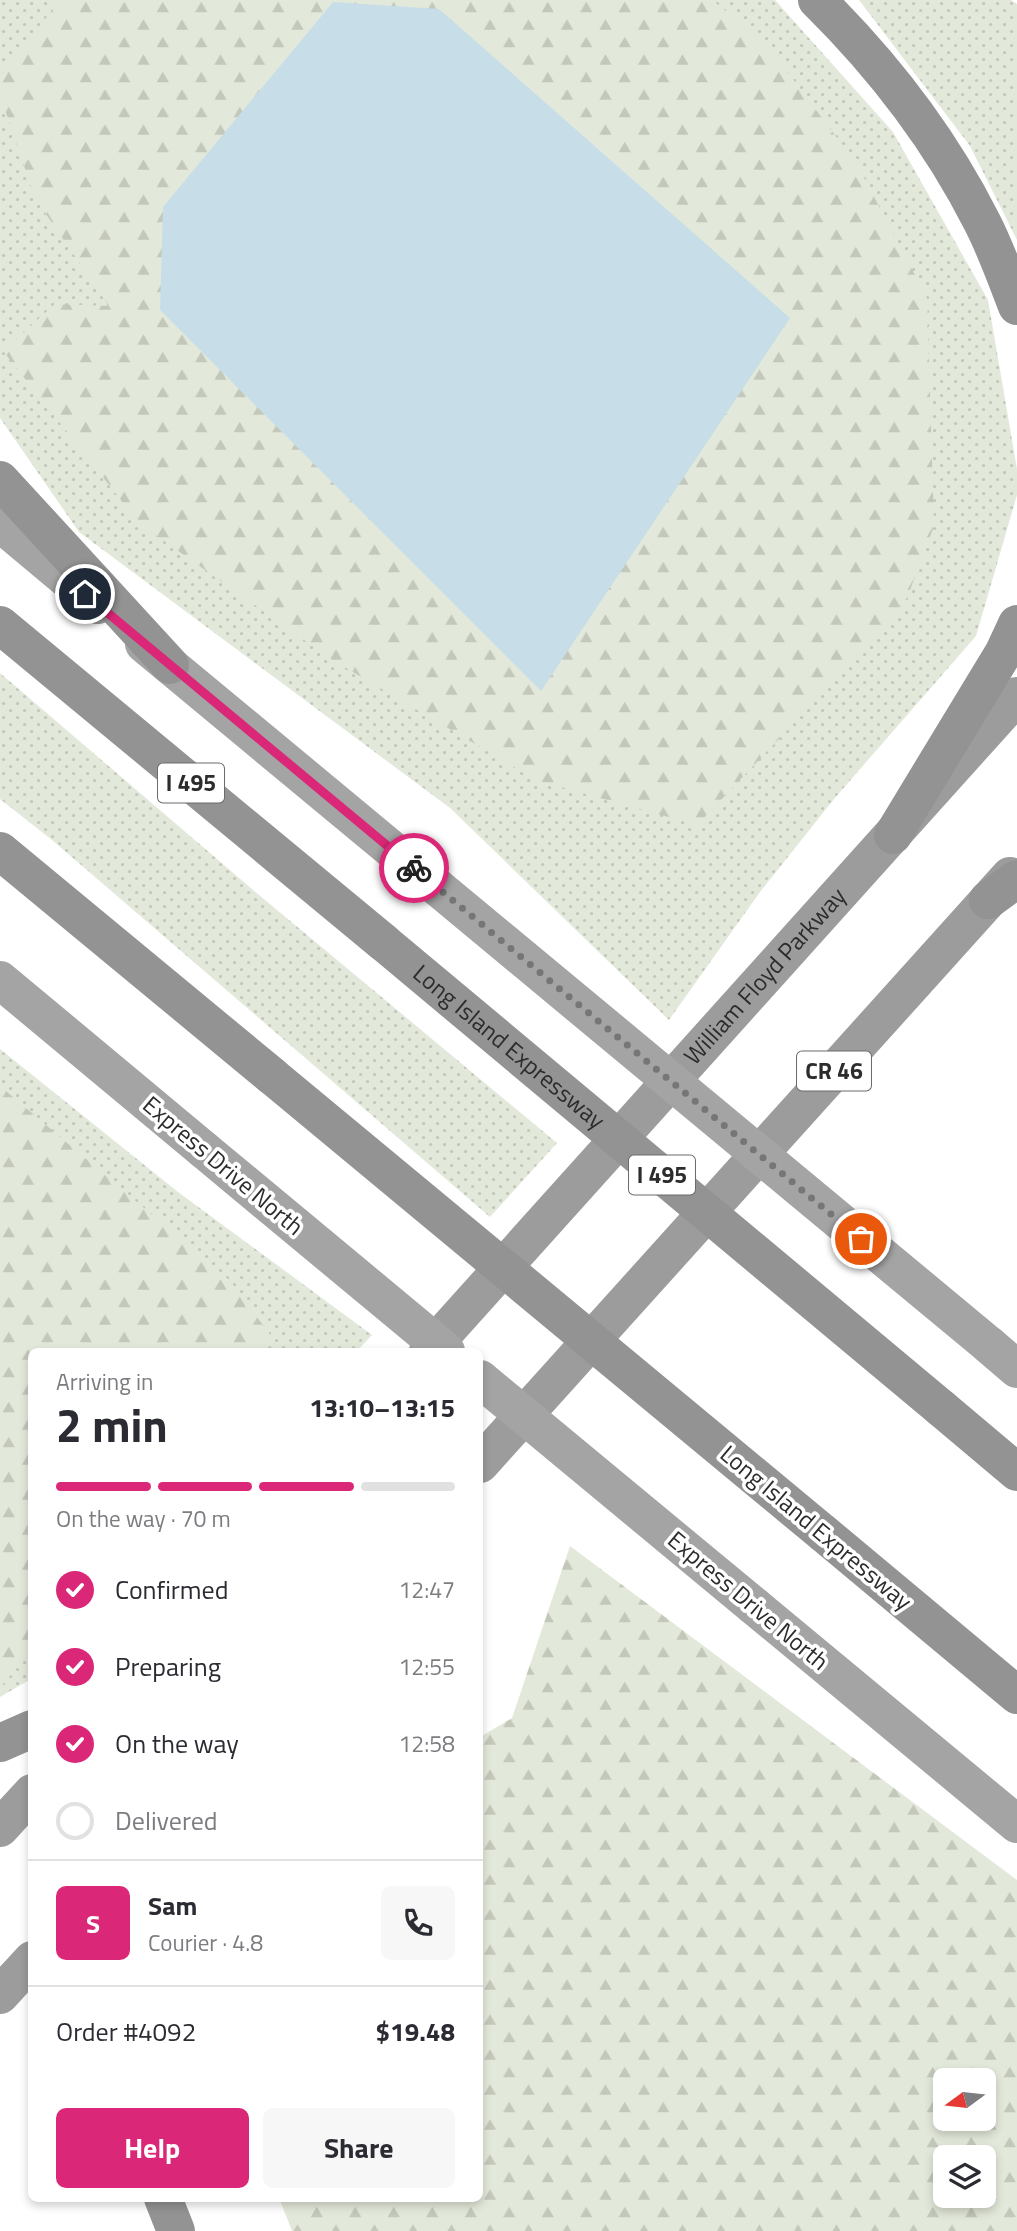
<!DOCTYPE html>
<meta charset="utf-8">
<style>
:root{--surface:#fff;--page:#f7f7f7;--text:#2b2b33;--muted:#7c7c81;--line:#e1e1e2;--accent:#db2777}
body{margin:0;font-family:"Titillium Web",sans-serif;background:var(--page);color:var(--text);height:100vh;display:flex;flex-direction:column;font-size:26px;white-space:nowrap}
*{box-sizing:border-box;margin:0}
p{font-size:23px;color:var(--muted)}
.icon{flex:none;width:38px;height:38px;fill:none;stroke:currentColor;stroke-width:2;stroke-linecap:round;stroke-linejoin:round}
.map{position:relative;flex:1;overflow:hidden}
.side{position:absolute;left:28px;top:1348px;width:455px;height:854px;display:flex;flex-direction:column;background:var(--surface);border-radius:10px;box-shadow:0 4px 10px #0003}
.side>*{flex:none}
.needle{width:46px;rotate:255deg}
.fabs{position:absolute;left:933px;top:2068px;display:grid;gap:14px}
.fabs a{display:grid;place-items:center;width:63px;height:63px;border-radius:10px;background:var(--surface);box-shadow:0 4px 10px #0003;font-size:35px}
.pin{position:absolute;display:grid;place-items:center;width:60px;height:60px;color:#fff;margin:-30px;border:4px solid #fff;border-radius:50%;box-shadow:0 2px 7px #0007}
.courier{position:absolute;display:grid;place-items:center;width:70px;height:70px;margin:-35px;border:5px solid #db2777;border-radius:50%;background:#fff;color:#222;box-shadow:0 2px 9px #0007}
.overview em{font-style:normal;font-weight:700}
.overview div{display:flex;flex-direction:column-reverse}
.overview{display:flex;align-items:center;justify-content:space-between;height:119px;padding:0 28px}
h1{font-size:46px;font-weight:700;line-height:52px}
.bar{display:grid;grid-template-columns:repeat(4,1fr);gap:10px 7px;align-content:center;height:84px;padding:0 28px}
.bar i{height:9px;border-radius:5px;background:var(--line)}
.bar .selected{background:var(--accent)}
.bar p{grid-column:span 4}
.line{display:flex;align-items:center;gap:18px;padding:0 28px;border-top:2px solid var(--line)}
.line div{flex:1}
.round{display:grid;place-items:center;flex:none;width:74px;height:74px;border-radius:10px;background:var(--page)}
ol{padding:0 28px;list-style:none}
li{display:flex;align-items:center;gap:21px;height:77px}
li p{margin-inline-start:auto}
li .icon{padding:7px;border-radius:50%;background:var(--accent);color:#fff;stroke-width:4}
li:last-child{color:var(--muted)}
li i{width:38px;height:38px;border:4px solid var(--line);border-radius:50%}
.primary-button{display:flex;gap:14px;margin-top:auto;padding:14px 28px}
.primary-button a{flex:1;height:80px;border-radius:10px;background:var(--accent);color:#fff;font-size:28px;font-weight:700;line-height:80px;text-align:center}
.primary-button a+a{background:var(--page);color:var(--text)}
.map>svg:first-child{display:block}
.grass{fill:url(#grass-dots)}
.forest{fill:url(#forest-firs);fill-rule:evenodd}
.water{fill:#c7dde8}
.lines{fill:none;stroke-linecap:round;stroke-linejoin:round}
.primary{stroke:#a4a4a4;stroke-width:38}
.trunk{stroke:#9c9c9c;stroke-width:38}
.motorway{stroke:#939393;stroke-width:38}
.primary-bridge{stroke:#a4a4a4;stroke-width:38}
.motorway-bridge{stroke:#939393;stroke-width:38}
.done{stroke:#767676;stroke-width:7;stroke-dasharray:0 12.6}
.route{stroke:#db2777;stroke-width:9}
.labels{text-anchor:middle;stroke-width:7;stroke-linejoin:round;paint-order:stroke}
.shield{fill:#fff;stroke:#6b6b6b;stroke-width:2}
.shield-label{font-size:23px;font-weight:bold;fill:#2c2c2c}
.street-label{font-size:24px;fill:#2c2c2c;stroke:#fff}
</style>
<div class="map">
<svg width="1017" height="2231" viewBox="0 0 1017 2231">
<defs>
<pattern id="grass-dots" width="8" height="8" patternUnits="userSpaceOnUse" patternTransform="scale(1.75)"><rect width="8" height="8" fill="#e3e9da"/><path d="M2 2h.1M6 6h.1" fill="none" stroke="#c3c8bb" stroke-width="1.8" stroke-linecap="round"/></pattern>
<pattern id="forest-firs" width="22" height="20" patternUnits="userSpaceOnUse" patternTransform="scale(1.75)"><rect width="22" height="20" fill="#e3e9da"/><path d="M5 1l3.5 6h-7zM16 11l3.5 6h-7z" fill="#c3c8bb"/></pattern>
</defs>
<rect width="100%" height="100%" fill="#fff"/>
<g class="grass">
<path d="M0 0H775L893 132 988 300 1017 469V495L976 636 834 799 760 892 669 1020 450 808 79 532 0 418Z"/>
<path d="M859 0H1011L1017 4V240L970 146Z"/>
<path d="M0 673 259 895 557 1143 490 1217 52 840 0 799Z"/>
<path d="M0 1049 178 1192 372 1335 357 1351H32L31 1679 0 1697Z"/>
</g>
<g class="forest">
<path d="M60 0H712L766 43 858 166 927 298 934 526 907 598 856 658 697 825 536 780 331 659 140 524 3 351 55 304 109 306 35 198 0 95V76ZM439 9 647 530 541 690Z"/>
<path d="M0 1086 229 1280 272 1337 267 1351H32L31 1650 0 1688Z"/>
<path d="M570 1546 1017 1880V2231H292L279 2198H480V1737L512 1718ZM945 2081H984V2119H945ZM945 2158H984V2196H945Z"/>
</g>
<path class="water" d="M333 2 439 9 790 318 541 691 160 310 163 207Z"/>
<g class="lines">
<g class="primary">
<path d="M0 523 98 605"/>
<path d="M144 644 437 887"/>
<path d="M0 980 204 1150"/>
<path d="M989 1345 1017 1369"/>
<path d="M754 1606 1017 1824"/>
</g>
<g class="trunk">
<path id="s1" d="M428 1351 1017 696"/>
<path d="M480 1464 1010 876"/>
<path d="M0 1828 32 1793"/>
<path d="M0 1995 32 1960"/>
</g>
<g class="motorway">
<path d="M817 0C883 65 940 139 982 222 996 249 1006 278 1017 306"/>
<path d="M0 480 170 665"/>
<path d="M0 625 383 942"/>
<path d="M893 835 1004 652 1017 624"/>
<path d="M0 851 272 1076"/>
<path d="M988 900 1017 879"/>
<path d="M941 1408 1017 1472"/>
<path d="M823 1533 1017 1695"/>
<path d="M0 1743 32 1729"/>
<path d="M163 2198 176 2231"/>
</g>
<g class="primary-bridge">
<path d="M437 887 989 1345"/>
<path d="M204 1150 446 1351"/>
<path d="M480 1379 754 1606"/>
</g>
<g class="motorway-bridge">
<path id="s2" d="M383 942 941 1408"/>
<path d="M272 1076 823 1533"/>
</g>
</g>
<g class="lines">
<path class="done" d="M414 868 861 1239"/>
<path class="route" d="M85 594 414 868"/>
</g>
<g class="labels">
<g class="shield">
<rect x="158" y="763.5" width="66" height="39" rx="5"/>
<rect x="797" y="1051.5" width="74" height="39" rx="5"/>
<rect x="629" y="1155.5" width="66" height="39" rx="5"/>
</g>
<g class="shield-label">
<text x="191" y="791">I 495</text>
<text x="834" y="1079">CR 46</text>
<text x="662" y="1183">I 495</text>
</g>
<g class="street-label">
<text dy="8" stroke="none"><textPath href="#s1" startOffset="504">William Floyd Parkway</textPath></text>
<text dy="8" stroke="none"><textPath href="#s2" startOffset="164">Long Island Expressway</textPath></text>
<text transform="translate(223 1166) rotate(40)" y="8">Express Drive North</text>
<text transform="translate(816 1528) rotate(40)" y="8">Long Island Expressway</text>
<text transform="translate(748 1601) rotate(40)" y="8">Express Drive North</text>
</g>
</g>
</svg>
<div class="fabs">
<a><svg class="needle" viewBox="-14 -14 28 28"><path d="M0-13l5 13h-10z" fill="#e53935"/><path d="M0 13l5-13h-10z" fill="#7c7c81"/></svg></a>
<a><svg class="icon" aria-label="layers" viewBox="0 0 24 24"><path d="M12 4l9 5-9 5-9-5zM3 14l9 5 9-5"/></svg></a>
</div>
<div class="pin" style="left:861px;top:1239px;background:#ea580c"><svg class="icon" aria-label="bag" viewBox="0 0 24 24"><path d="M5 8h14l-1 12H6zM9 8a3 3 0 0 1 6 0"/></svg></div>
<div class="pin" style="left:85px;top:594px;background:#1f2937"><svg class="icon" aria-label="home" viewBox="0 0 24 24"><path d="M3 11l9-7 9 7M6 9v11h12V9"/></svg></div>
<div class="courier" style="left:414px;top:868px"><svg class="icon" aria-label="bike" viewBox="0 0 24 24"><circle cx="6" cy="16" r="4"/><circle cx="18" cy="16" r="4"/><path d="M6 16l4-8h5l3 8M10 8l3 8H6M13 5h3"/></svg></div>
<section class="side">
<div class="overview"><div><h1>2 min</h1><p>Arriving in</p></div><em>13:10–13:15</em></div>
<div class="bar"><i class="selected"></i><i class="selected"></i><i class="selected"></i><i></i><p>On the way · 70 m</p></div>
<ol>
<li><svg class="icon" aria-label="check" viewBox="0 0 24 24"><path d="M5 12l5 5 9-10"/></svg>Confirmed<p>12:47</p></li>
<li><svg class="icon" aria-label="check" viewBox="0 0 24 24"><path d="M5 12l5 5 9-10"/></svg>Preparing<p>12:55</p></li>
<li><svg class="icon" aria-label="check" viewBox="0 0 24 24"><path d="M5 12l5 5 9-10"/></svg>On the way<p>12:58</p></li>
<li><i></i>Delivered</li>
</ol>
<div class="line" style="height:126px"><b class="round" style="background:var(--accent);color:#fff">S</b><div><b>Sam</b><p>Courier · 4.8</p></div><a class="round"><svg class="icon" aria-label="phone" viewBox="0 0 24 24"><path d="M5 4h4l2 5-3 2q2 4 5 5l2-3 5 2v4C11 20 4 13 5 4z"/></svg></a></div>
<div class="line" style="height:91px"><div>Order #4092</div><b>$19.48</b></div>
<div class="primary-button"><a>Help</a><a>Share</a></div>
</section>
</div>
